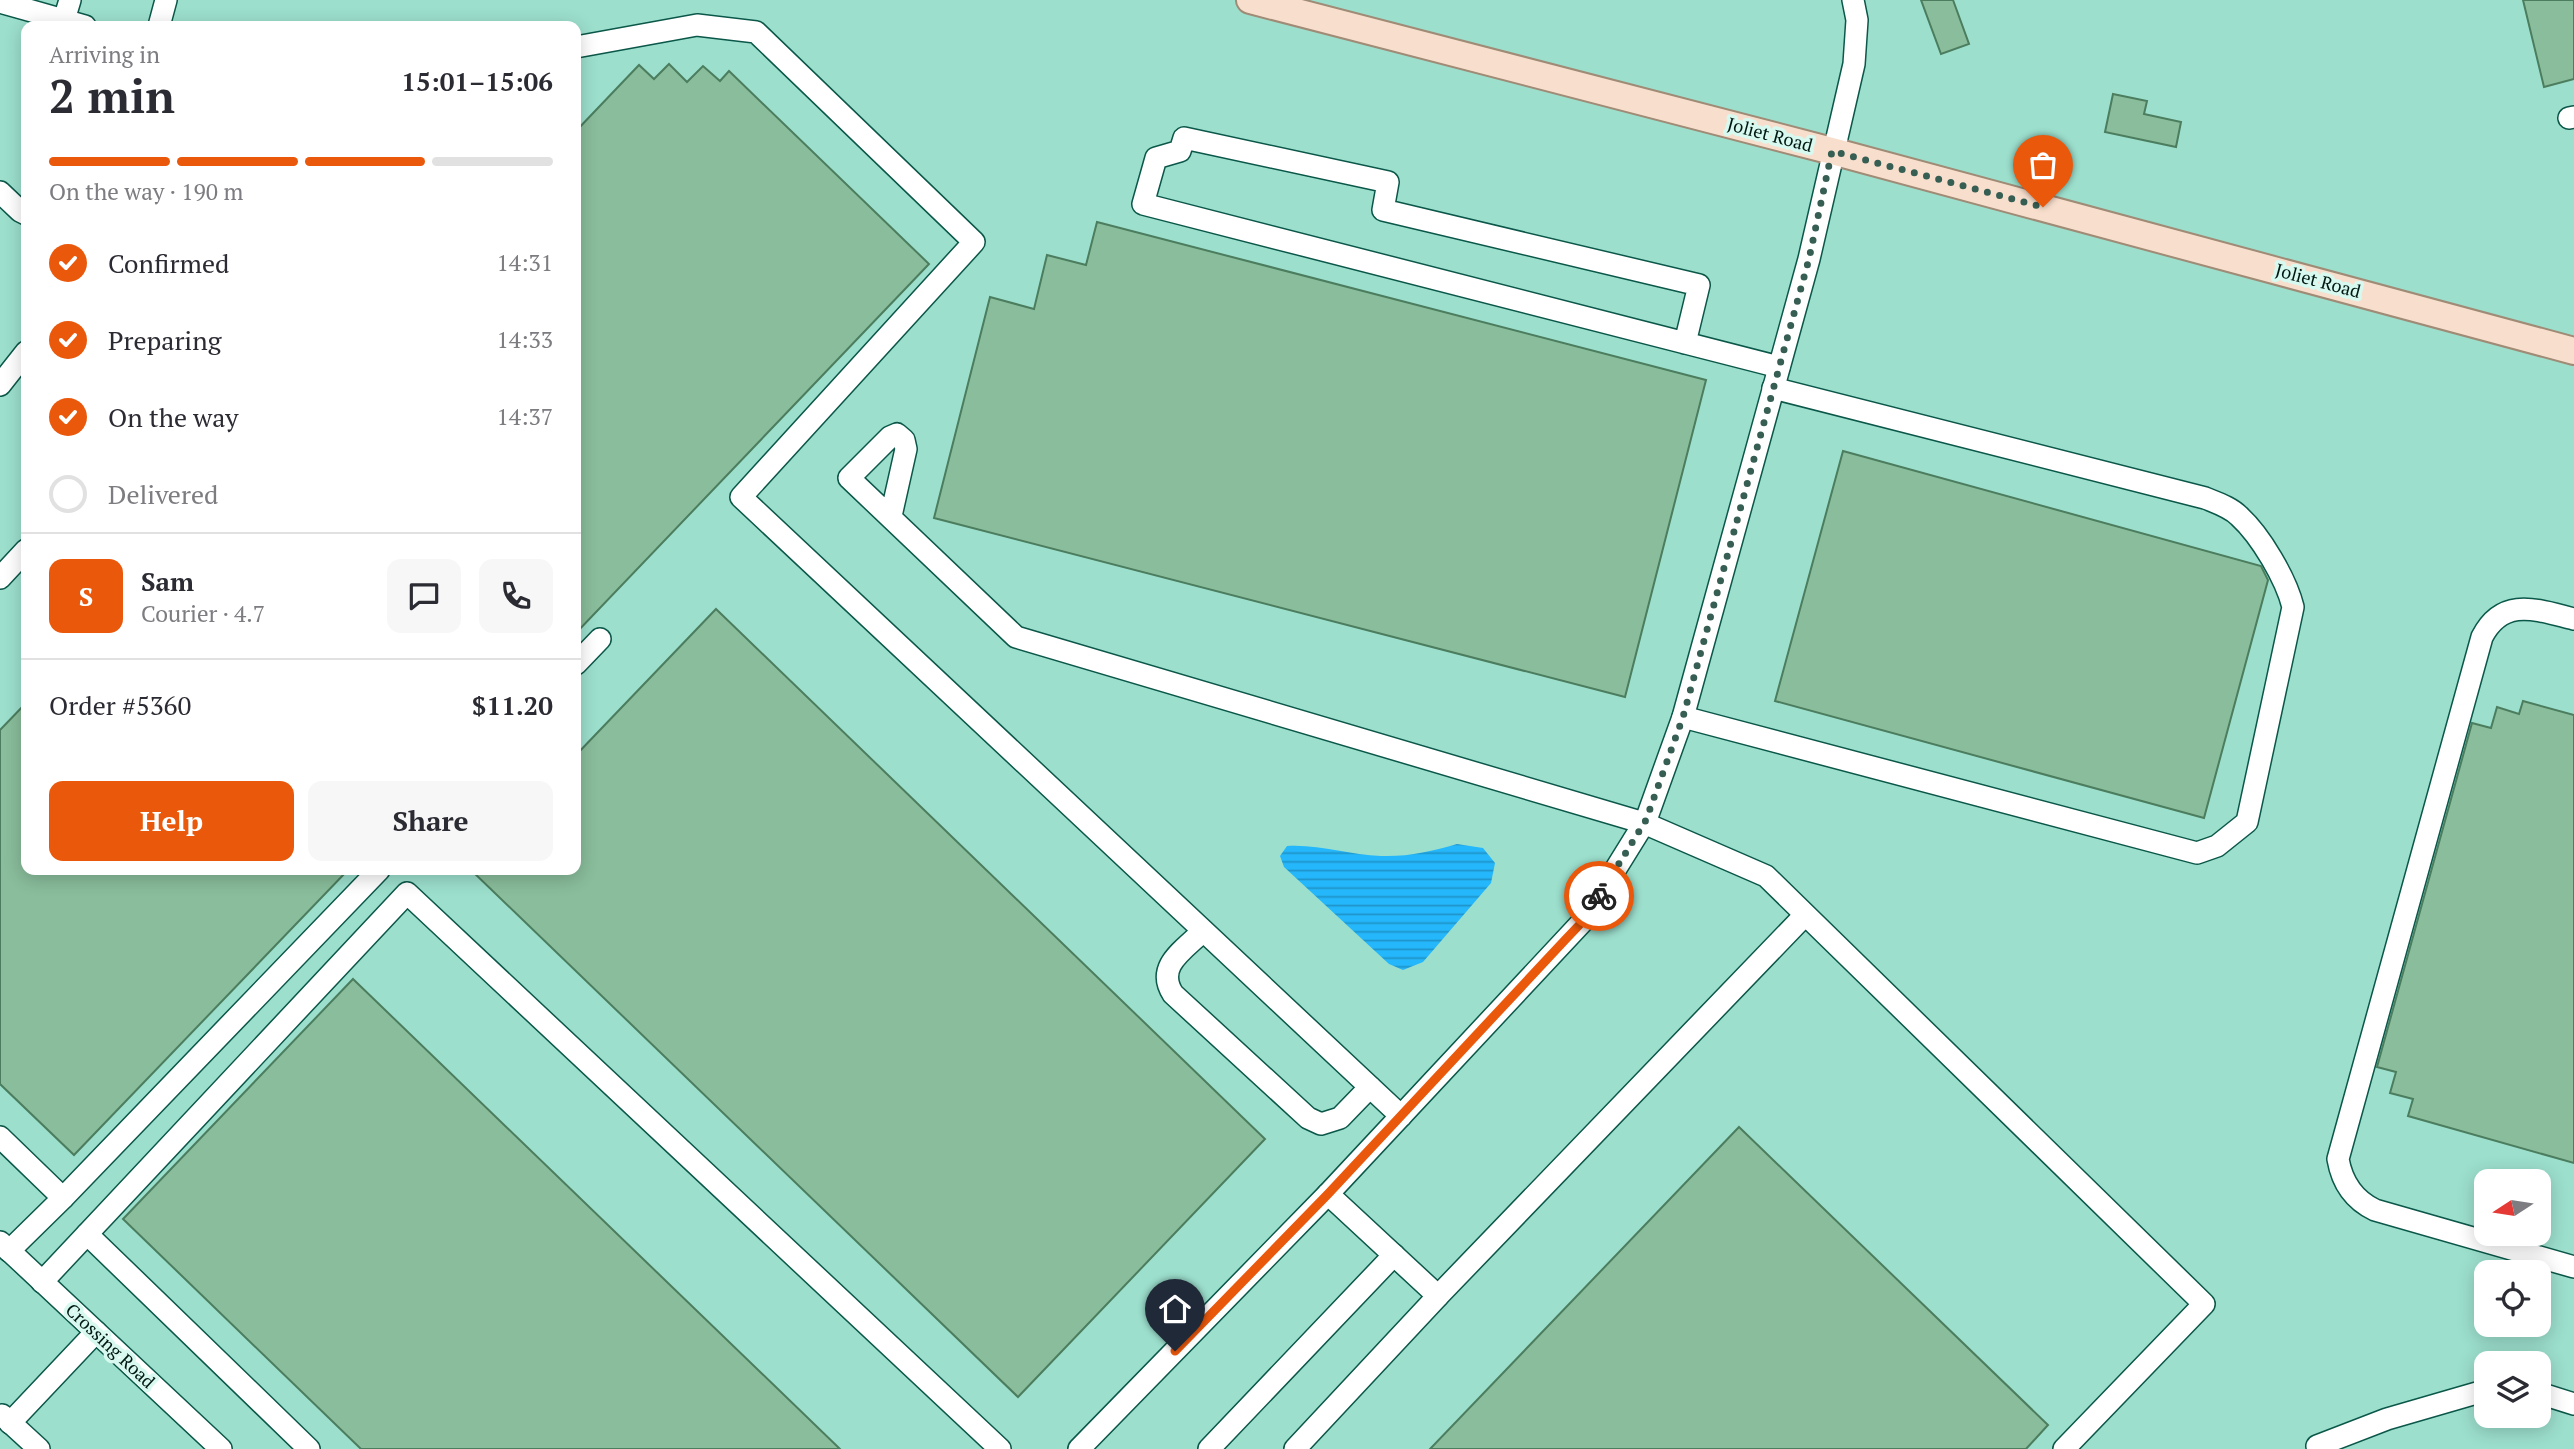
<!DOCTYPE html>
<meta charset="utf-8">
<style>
:root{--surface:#fff;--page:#f7f7f7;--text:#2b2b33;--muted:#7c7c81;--line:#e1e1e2;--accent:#ea580c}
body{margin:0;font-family:"PT Serif",serif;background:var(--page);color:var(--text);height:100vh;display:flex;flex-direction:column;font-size:26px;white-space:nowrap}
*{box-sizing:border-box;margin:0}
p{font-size:23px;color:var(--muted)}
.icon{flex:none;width:38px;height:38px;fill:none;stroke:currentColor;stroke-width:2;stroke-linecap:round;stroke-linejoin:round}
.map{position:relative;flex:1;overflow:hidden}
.side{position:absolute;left:21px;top:21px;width:560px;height:854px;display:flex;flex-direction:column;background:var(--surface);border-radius:14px;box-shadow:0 4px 18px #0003}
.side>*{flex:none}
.needle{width:46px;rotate:258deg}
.fabs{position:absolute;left:2474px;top:1169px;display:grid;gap:14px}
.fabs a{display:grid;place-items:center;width:77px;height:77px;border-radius:14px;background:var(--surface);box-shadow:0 4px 18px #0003;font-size:35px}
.pin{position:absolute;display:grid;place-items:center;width:60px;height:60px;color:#fff;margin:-72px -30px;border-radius:50% 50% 50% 0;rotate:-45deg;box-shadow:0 0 7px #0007}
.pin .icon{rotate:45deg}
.courier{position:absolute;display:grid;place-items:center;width:70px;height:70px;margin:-35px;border:5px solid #ea580c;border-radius:50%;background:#fff;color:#222;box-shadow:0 2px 9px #0007}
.headline em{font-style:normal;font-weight:700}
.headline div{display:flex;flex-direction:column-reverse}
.headline{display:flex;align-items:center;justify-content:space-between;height:119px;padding:0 28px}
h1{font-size:46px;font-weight:700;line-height:52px}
.bar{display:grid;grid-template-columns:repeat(4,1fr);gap:10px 7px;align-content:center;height:84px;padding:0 28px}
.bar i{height:9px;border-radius:5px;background:var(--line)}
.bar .current{background:var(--accent)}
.bar p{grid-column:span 4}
.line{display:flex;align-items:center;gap:18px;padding:0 28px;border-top:2px solid var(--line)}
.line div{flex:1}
.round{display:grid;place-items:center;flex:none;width:74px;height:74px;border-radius:14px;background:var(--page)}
ol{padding:0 28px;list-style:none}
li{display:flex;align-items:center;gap:21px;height:77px}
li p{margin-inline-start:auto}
li .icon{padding:7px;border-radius:50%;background:var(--accent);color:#fff;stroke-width:4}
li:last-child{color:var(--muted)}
li i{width:38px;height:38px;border:4px solid var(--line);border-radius:50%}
.action{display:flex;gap:14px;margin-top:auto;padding:14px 28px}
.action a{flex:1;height:80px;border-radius:14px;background:var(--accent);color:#fff;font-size:28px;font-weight:700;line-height:80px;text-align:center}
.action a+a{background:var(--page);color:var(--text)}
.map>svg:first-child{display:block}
.water{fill:url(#water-rules)}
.building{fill:#89bd9b;stroke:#4b7d5e;stroke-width:2}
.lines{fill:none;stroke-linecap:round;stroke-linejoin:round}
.minor-casing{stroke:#0b5749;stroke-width:24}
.major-casing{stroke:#9f8b76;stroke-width:30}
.minor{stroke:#fff;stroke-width:21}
.major{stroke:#f8dfcd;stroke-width:26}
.done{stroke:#375e53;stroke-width:7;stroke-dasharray:0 12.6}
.route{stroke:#ea580c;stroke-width:9}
.labels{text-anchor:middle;stroke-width:7;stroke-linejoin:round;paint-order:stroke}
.street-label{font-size:18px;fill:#001812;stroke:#d8f9ef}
</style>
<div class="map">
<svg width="2574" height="1449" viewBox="0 0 2574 1449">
<defs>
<pattern id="water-rules" width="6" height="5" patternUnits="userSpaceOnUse" patternTransform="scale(1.75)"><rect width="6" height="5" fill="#25b7fb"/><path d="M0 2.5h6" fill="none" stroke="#1e94ca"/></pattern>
</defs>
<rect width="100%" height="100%" fill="#9cdfcd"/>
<path class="water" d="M1457 844 1483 848 1495 863 1491 883 1423 962 1403 970 1389 964 1284 867 1280 856 1287 846C1319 844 1349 855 1381 856 1408 857 1432 851 1457 844Z"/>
<g class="building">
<path d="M1921 0H1953L1969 44 1941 54Z"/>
<path d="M2523 0H2574V79L2544 87Z"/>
<path d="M669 64 687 82 703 66 720 81 729 71 929 264 576 633V131L639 65 654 79Z"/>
<path d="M2113 94 2147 101 2144 114 2181 122 2176 147 2105 132Z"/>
<path d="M1097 222 1706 380 1625 697 934 518 990 297 1034 309 1047 255 1086 265Z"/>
<path d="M1843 451 2261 566 2268 580 2204 818 1775 701Z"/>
<path d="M716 609 1265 1139 1018 1397 471 870H576V755Z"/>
<path d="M2523 701 2574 715V1163L2408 1116 2413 1099 2390 1093 2396 1072 2377 1067 2472 723 2491 728 2497 707 2519 714Z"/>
<path d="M26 703V870H348L74 1155 0 1084V730Z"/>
<path d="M353 979 840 1449H361L123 1219Z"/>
<path d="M1739 1127 2048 1425 2026 1449H1430Z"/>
</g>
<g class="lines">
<g class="minor-casing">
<g id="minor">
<path d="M0 2 85 26"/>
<path d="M64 20 70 0"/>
<path d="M159 26 166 0"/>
<path d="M576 47 697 25 756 32 974 242 741 497 1401 1116"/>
<path d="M2569 118 2574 117"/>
<path d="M0 192 20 211 26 214"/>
<path d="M1685 343 1699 285 1383 210 1388 182 1184 138 1180 151 1156 158 1143 204 1779 367"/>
<path d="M0 385 26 352"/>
<path d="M891 516 906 449 904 440 897 434 890 437 849 478 1016 637 1644 823 1766 876 2204 1304 2064 1449"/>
<path d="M0 578 26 550"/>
<path d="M2574 619C2537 610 2503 596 2482 637L2338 1159C2342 1182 2354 1200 2375 1210L2574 1267"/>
<path d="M576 664 600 639"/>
<path d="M1683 717 2197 853 2217 846 2247 822 2293 607C2286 579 2261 536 2239 516 2230 507 2217 503 2205 498L1773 388"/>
<path d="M1203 931C1184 950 1155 966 1173 994L1308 1118 1321 1124 1340 1118 1370 1087"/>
<path d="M0 1137 63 1198 9 1251"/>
<path d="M63 1198 379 870"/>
<path d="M87 1234 309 1449"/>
<path d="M0 1242 221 1449"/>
<path d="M42 1282 407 893 1000 1449"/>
<path d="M1438 1296 1805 915"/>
<path d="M2539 1393 2574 1404"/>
<path d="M2 1415 39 1449"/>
<path d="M10 1423 96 1332"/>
<path d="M2317 1446 2387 1419 2487 1390"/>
<path d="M1079 1449 1328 1194 1584 920 1646 820 1683 717 1809 259 1854 64 1857 20 1853 0"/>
<path d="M1209 1449 1394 1255"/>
<path d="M1295 1449 1438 1296 1328 1194"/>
</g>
</g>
<g class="major-casing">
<path id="major" d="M1250 0 1832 151 2574 351"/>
</g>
<use href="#minor" class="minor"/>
<use href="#major" class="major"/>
</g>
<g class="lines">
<path class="done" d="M1599 896 1646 820 1683 717 1809 259 1832 151 2043 207"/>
<path class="route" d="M1175 1351 1328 1194 1565 940 1584 920 1599 896"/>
</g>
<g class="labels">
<g class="street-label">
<text transform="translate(1770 135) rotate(15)" y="6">Joliet Road</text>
<text transform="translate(2318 281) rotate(15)" y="6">Joliet Road</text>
<text transform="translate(110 1346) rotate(43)" y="6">Crossing Road</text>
</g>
</g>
</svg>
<div class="fabs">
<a><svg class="needle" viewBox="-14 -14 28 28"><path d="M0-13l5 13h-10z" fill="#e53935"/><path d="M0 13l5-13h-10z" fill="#7c7c81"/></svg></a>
<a><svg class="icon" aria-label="locate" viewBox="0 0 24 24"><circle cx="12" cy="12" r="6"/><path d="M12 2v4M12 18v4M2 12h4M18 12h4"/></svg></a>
<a><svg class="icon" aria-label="layers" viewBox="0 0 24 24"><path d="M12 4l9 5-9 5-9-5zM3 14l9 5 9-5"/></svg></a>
</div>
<div class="pin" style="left:2043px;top:207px;background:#ea580c"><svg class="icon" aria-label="bag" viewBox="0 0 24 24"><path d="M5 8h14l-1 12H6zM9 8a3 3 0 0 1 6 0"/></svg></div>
<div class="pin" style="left:1175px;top:1351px;background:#1f2937"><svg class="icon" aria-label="home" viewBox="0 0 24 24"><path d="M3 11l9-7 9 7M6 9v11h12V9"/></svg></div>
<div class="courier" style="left:1599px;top:896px"><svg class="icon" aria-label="bike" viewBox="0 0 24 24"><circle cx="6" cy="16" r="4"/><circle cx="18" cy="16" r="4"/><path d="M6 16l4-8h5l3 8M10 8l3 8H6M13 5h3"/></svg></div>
<section class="side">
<div class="headline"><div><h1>2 min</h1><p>Arriving in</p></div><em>15:01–15:06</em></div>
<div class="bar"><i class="current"></i><i class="current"></i><i class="current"></i><i></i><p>On the way · 190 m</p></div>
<ol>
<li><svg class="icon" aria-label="check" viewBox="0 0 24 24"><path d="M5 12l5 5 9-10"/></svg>Confirmed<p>14:31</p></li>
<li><svg class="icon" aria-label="check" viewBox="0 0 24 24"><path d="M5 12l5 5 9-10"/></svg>Preparing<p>14:33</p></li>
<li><svg class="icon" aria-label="check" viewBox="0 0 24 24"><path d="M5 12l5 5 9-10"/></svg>On the way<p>14:37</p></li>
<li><i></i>Delivered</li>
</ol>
<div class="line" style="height:126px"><b class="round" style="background:var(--accent);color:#fff">S</b><div><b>Sam</b><p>Courier · 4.7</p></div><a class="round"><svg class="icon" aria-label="chat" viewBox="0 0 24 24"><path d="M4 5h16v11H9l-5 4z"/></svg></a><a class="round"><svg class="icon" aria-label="phone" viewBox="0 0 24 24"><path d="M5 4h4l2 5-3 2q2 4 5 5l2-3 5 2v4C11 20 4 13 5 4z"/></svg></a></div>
<div class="line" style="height:91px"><div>Order #5360</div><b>$11.20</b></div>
<div class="action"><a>Help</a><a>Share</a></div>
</section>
</div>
